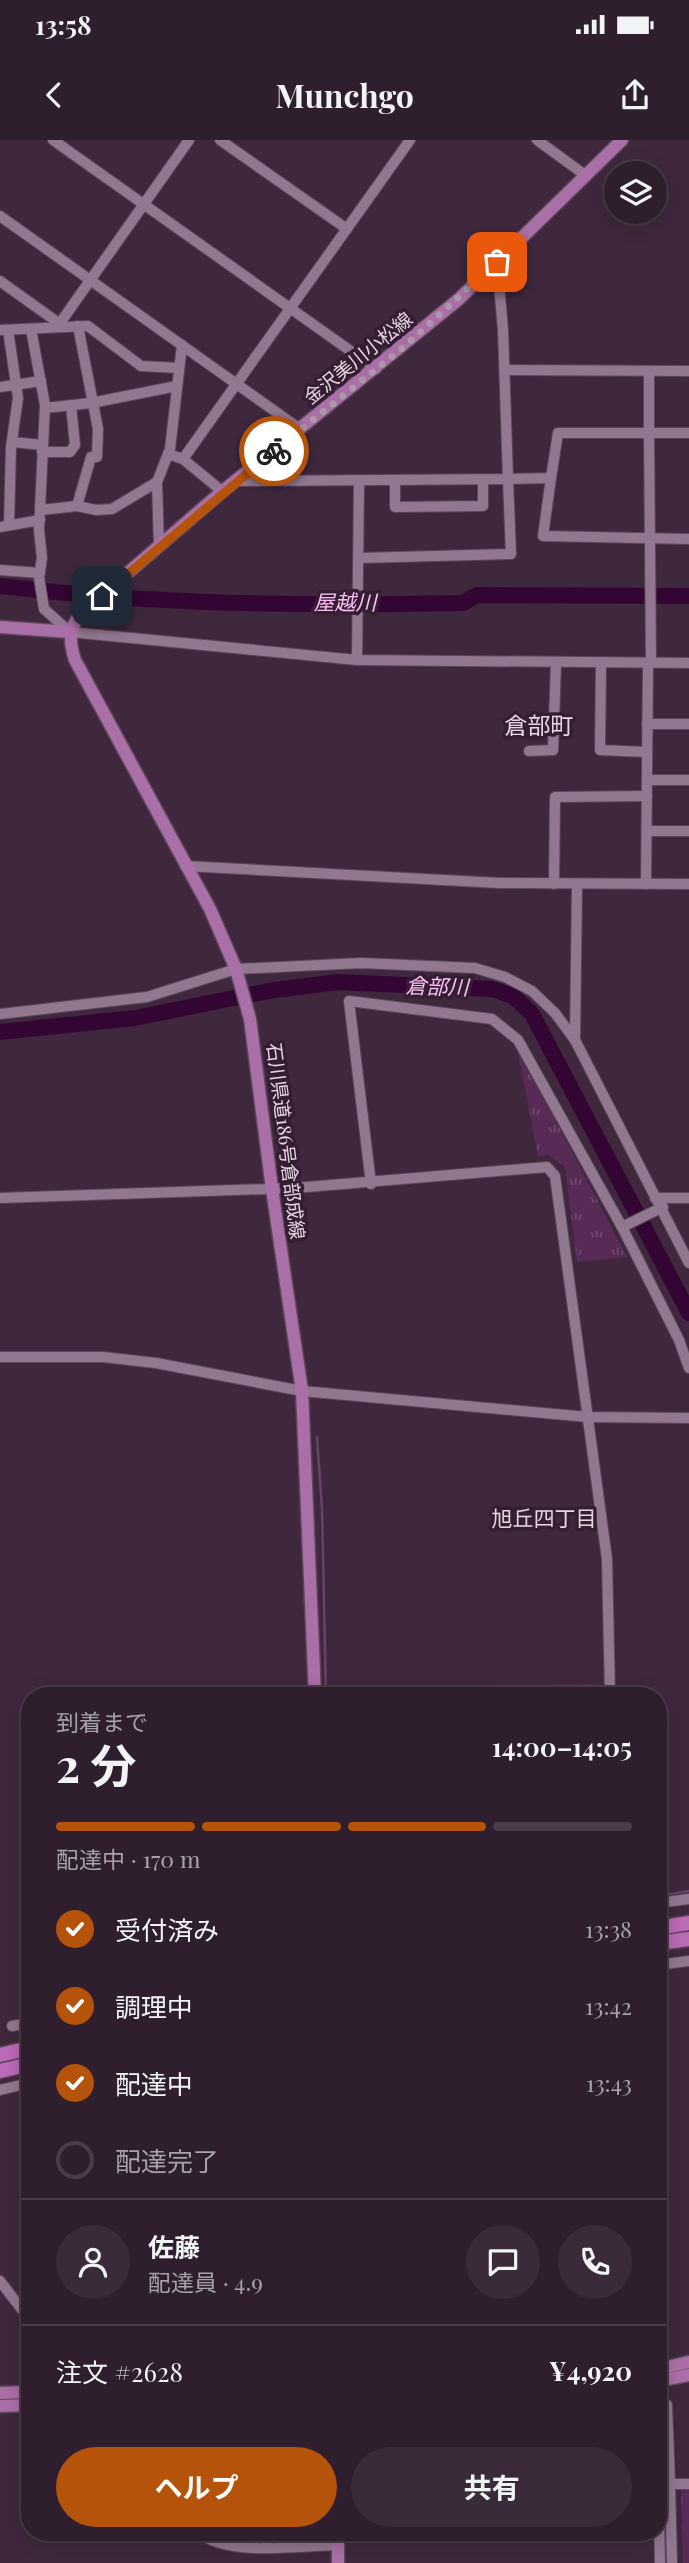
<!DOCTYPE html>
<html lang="ja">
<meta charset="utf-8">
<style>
:root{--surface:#2f1e2e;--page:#3b2b3a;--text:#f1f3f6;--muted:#a7a2aa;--line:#4a3c4a;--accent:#b45309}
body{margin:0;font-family:"Playfair Display","Noto Sans JP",serif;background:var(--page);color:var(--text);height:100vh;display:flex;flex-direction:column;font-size:26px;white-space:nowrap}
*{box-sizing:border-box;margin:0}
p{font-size:23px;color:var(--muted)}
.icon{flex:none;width:38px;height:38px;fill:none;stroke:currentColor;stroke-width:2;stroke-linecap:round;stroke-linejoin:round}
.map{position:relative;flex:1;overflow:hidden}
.panel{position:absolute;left:21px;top:1547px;width:646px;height:854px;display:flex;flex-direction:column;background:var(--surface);border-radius:28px;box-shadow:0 4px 18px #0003,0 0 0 2px var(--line)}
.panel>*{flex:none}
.buttons{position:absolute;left:604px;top:21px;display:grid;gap:14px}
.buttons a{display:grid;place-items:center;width:63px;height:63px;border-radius:50%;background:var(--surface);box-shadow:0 4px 18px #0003,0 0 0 2px var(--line);font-size:35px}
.pin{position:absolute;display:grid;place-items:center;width:60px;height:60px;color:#fff;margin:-30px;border-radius:14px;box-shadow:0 4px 10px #0006}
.courier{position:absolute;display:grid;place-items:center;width:70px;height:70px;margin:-35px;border:5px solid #b45309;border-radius:50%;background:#fff;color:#222;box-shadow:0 2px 9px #0007}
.head em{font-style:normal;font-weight:700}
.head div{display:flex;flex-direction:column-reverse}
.head{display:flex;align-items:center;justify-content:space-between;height:119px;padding:0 35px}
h1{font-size:46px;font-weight:700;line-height:52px}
.bar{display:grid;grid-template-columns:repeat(4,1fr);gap:10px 7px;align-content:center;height:84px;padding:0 35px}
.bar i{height:9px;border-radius:5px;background:var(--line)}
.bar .selected{background:var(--accent)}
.bar p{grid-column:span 4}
.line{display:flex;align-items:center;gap:18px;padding:0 35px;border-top:2px solid var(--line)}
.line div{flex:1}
.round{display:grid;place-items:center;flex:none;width:74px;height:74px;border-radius:37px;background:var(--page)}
ol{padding:0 35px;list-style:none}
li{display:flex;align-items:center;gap:21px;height:77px}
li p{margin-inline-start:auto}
li .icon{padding:7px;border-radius:50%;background:var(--accent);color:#fff;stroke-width:4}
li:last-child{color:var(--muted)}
li i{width:38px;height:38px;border:4px solid var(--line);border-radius:50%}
.button{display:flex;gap:14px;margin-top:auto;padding:14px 35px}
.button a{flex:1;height:80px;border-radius:42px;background:var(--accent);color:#fff;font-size:28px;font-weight:700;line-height:80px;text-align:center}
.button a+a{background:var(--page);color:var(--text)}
.status{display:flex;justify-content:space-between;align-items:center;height:49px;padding:0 35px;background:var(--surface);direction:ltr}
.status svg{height:19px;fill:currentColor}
header{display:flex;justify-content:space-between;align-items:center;height:91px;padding:0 35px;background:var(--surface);font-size:32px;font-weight:700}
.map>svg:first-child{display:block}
.green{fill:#582b56}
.cemetery{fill:url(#cemetery-stones)}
.park{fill:url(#park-tufts)}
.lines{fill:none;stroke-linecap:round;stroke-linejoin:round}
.stream{stroke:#684367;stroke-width:2.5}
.river{stroke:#330532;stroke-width:16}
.minor-casing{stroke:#5b4759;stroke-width:12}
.major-casing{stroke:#5b4759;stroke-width:15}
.highway-casing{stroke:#5b4759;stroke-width:17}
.minor{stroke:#927790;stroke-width:10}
.major{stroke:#ab6fa7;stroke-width:12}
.highway{stroke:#bb6ab7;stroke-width:14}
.done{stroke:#ab98a9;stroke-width:7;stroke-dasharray:0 12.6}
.route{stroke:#b45309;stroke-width:9}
.labels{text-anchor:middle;stroke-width:7;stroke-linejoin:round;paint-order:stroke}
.street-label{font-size:19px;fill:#e5d5e3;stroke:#351e33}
.water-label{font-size:21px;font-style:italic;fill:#fcc0f7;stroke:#351e33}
.neighbourhood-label{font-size:21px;fill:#e5d5e3;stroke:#351e33}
.quarter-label{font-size:23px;fill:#e5d5e3;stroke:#351e33}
</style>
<div class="status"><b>13:58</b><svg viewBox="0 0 49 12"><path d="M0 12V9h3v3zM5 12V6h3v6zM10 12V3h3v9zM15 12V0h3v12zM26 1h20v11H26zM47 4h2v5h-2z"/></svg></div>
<header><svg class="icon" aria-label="back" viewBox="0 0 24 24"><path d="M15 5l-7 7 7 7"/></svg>Munchgo<svg class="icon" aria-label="share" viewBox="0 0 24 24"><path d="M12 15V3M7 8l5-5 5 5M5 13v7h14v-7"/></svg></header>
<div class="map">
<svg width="689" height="2423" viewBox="0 0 689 2423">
<defs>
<pattern id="cemetery-stones" width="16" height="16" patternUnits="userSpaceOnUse" patternTransform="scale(1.75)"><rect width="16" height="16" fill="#582b56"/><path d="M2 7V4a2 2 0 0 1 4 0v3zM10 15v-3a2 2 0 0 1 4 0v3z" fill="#70496e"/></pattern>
<pattern id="park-tufts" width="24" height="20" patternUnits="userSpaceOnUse" patternTransform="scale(1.75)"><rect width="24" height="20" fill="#582b56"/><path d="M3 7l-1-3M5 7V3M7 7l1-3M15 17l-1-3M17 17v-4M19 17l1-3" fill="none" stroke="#70496e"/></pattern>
</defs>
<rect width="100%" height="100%" fill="#3f283e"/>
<path class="green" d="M597 1544 600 1556H337V1546Z"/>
<path class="cemetery" d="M681 2346H689V2423H683Z"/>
<path class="park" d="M517 907 627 1117 577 1122 565 1026 548 1015 538 1016Z"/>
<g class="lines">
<g class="stream">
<path d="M317 1297 322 1369 326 1556"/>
<path d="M658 1756 689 1751"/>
</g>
<g class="river">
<path d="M0 446C154 465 308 466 463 463L477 455 689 456"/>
<path d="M0 892 135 878 268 851 338 842 492 849 513 856 532 874 689 1173"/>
</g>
<g class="minor-casing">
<g id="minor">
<path d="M53 0 376 229"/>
<path d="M220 0 347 89"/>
<path d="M537 0 585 35"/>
<path d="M0 76 300 289"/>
<path d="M0 141 60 184"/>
<path d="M58 186 189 0"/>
<path d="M31 189 45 265 39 390 42 418 39 437 44 469 70 492 357 520 689 523"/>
<path d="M0 190 88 186 141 226 178 228"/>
<path d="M8 190 18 258 11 307 9 385"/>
<path d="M505 230 689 231"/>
<path d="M649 231V293H689"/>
<path d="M0 247 41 241"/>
<path d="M45 268 91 263 177 246"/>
<path d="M12 302 42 305"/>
<path d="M42 312H70L75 305 71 265"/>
<path d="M168 314 183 319 223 352"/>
<path d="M183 319 410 0"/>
<path d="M551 338 543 396 689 399"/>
<path d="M238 341 508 339 503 190 497 122"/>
<path d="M395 341V367L483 366V340"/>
<path d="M77 366 91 317H97L98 289 78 186"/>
<path d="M41 370 77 366 96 370 112 369 157 342"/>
<path d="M0 387 40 380"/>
<path d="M159 407 157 342 170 309 182 205"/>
<path d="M359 418 511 414 508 339 551 338 558 293H649L651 523"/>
<path d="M0 430 40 433"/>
<path d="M357 520 359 342"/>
<path d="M601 524 600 610 646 612"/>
<path d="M647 584H689"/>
<path d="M529 611 553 610 556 523"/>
<path d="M647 640H689"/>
<path d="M647 691H689"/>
<path d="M185 726 499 743 689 744"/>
<path d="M554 744 555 657 647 656"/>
<path d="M577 744 575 900 689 1123"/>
<path d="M646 744 648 523"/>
<path d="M0 874 147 857 236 829 361 823 475 828 505 837 532 851 555 873 575 900"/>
<path d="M371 1044 349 861 492 879 518 900 622 1087"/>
<path d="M0 1058 295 1048 547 1027 555 1036 607 1419 610 1556"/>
<path d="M655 1058H689"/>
<path d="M663 1067 622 1087 679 1200 689 1228"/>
<path d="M0 1217H103L156 1223 302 1251 588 1277 689 1278"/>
<path d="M658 1763 689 1759"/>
<path d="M658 1825 689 1821"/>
<path d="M12 1886 30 1883"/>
<path d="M0 1950 30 1943"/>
<path d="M0 2141 30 2180"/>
<path d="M658 2264 667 2265 670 2344H658"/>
<path d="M658 2330 660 2423"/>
<path d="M197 2392C229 2417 298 2406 338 2405"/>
<path d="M267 2392V2406"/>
<path d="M672 2423 670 2344H689"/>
</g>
</g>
<g class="major-casing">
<g id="major">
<path d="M0 487 70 492"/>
<path d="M315 1556 302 1251 272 1049 250 879 236 829 210 769 75 520C68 499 69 484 86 469L218 355 459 159 622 0"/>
<path d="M658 2229 689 2222"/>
<path d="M658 2241 689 2235"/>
<path d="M0 2253 30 2252"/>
<path d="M0 2266 30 2265"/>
<path d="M338 2392V2423"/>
</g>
</g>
<g class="highway-casing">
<g id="highway">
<path d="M658 1788 689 1783"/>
<path d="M658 1803 689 1799"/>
<path d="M0 1915 30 1908"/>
<path d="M0 1931 30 1924"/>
</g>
</g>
<use href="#minor" class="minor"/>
<use href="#major" class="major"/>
<use href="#highway" class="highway"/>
</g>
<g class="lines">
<path class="done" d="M274 311 405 206 497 122"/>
<path class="route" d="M102 456 274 311"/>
</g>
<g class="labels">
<g class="street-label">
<text transform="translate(358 218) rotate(-39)" y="7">金沢美川小松線</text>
<text transform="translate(286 1001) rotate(83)" y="7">石川県道186号倉部成線</text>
</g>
<g class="water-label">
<text x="345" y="470">屋越川</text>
<text transform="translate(437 847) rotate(2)" y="7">倉部川</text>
</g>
<g class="neighbourhood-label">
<text x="544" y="1386">旭丘四丁目</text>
</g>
<g class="quarter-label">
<text x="539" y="594">倉部町</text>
</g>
</g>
</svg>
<div class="buttons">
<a><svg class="icon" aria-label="layers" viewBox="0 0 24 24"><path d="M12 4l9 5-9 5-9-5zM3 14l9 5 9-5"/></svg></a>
</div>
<div class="pin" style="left:497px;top:122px;background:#ea580c"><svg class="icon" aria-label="bag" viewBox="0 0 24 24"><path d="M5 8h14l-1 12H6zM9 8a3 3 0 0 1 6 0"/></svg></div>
<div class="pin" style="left:102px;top:456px;background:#1f2937"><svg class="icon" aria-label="home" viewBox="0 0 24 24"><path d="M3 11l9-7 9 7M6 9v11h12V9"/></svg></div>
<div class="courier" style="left:274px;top:311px"><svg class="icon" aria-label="bike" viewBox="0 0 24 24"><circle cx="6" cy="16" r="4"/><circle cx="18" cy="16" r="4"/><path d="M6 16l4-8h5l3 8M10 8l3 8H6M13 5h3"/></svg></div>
<section class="panel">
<div class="head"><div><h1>2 分</h1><p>到着まで</p></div><em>14:00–14:05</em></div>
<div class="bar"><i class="selected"></i><i class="selected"></i><i class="selected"></i><i></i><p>配達中 · 170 m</p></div>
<ol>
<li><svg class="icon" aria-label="check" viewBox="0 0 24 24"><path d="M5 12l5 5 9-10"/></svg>受付済み<p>13:38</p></li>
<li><svg class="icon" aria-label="check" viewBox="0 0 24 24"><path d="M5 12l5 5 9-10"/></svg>調理中<p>13:42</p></li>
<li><svg class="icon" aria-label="check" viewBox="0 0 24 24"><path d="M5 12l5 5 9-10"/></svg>配達中<p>13:43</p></li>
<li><i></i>配達完了</li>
</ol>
<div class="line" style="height:126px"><a class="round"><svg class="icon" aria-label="person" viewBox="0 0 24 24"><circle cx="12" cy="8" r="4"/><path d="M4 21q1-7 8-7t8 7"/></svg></a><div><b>佐藤</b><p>配達員 · 4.9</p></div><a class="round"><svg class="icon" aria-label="chat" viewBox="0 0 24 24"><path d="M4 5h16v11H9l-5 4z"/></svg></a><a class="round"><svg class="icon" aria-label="phone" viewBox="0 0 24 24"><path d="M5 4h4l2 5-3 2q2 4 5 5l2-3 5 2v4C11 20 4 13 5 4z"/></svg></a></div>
<div class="line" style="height:91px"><div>注文 #2628</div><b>¥4,920</b></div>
<div class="button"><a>ヘルプ</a><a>共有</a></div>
</section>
</div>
